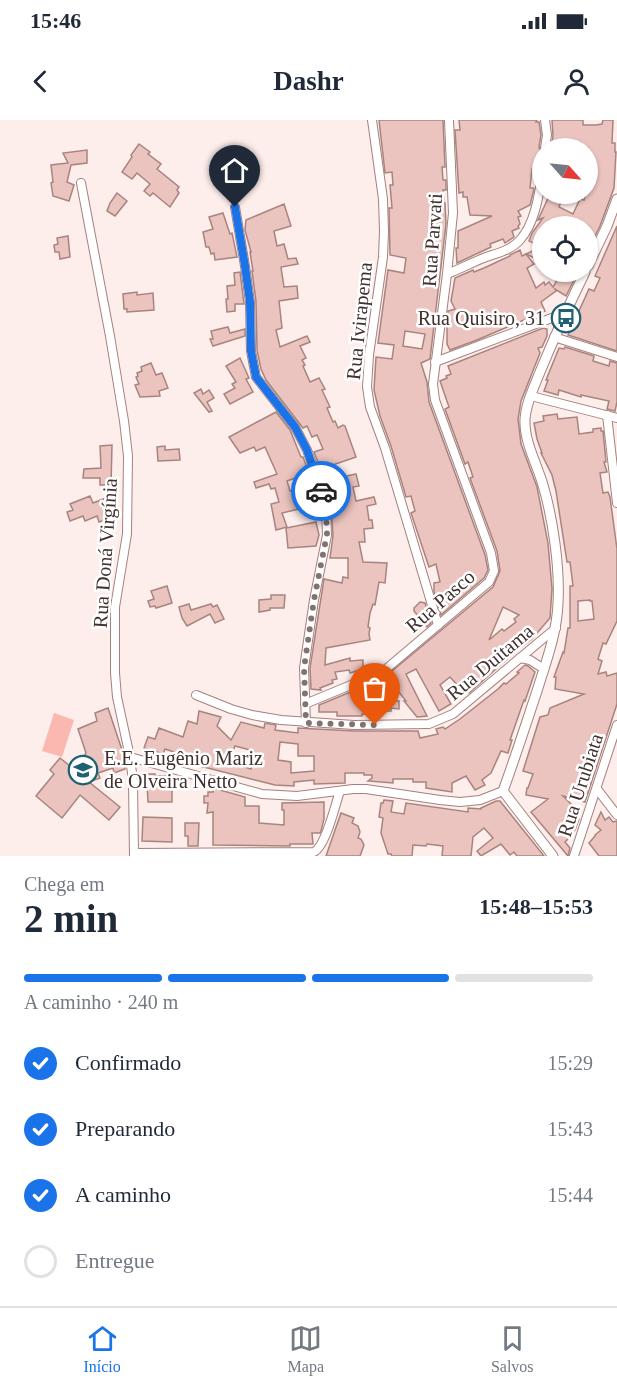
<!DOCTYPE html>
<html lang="pt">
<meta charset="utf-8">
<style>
:root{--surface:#fff;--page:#f2f2f3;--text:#1f2937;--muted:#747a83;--line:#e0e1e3;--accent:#1a73e8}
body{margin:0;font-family:Georgia,serif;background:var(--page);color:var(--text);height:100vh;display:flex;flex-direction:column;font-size:22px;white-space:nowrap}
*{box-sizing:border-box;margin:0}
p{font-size:20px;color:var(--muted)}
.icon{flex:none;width:33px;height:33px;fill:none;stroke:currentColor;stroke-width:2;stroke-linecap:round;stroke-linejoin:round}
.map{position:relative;height:736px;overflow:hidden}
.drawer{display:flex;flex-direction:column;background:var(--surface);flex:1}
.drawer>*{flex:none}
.needle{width:39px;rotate:117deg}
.fabs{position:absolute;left:532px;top:18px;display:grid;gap:12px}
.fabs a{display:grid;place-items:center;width:66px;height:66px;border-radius:50%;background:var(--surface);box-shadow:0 2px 4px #0004;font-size:30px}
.pin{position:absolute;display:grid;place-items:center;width:51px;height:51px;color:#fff;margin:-62px -26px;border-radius:50% 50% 50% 0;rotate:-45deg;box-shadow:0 0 6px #0007}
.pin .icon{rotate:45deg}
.courier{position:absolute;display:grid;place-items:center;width:60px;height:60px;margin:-30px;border:4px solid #1a73e8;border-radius:50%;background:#fff;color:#222;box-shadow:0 2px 8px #0007}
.summary em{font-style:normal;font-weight:800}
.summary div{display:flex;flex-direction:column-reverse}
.summary{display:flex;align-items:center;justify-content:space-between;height:102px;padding:0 24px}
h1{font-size:39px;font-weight:800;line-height:45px}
.bar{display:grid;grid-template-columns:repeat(4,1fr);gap:9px 6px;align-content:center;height:72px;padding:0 24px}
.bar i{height:8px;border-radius:4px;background:var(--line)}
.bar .current{background:var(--accent)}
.bar p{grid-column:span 4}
ol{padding:0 24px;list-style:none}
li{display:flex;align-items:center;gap:18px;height:66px}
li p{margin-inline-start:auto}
li .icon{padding:6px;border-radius:50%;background:var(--accent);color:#fff;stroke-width:4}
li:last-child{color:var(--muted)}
li i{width:33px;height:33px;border:3px solid var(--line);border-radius:50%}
.status{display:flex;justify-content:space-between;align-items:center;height:42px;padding:0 30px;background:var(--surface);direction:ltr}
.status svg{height:16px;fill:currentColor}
header{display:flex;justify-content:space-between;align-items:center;height:78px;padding:0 24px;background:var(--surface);font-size:27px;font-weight:800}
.tab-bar{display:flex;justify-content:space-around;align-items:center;height:84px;border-top:2px solid var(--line);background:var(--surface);font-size:16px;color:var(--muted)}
.tab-bar a{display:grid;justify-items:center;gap:3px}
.tab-bar .current{color:var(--accent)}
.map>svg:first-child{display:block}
.green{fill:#fbb8b0}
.building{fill:#ebc4bf;stroke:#a8847f;stroke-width:1.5;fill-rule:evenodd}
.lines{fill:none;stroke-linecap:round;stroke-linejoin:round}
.minor-casing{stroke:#a5817d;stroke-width:10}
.tertiary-casing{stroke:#a5817d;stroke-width:11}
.minor{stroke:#fff;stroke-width:8}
.tertiary{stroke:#fff;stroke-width:9}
.done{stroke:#827371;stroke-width:6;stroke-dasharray:0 10.8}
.route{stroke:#1a73e8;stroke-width:8}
.labels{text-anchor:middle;stroke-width:5;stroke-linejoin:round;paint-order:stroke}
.street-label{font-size:20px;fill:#40312f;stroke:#fff}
.poi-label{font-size:20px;fill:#40312f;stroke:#fff;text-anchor:end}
</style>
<div class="status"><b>15:46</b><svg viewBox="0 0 49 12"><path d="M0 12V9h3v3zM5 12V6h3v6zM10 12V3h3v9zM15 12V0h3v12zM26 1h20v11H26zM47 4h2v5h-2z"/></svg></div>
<header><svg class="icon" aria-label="back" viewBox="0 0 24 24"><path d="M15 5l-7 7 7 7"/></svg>Dashr<svg class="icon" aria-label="person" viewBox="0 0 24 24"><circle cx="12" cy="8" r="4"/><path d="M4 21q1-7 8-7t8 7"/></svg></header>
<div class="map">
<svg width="617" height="736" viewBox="0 0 617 736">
<rect width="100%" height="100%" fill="#fdedeb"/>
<path class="green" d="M54 593 74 600 62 637 42 631Z"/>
<g class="building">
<path d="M379 0H443L445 47H442L443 60H446V70H443L444 83H445L446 104 430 239 421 243 427 262 429 282 485 435 488 450 484 458 441 495 434 472V463L440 462 436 444 429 447 411 393 415 391 411 376 406 377 391 326 380 296 374 270 376 237 392 239 394 225 378 223 388 150 404 153 406 138 390 135 389 88H392L390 65H393L392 52 385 53ZM405 211 425 214 422 229 403 226Z"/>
<path d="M459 0H537L536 2H539L541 15 539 27 541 32 539 45 537 49H532L530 68H533L534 69 530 85 518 91 521 96 518 97 520 104 518 106 519 108 512 111 514 117 505 123 503 119 490 124 491 127 457 143 456 128H458V111L492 96 470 95 467 77H463V72L459 73 455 10H460Z"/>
<path d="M552 0H583V5H596L602 4 603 0H613L612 23H615V32H616L614 68 600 106 588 130V106H543V142L526 134 541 127 529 121 532 113 543 98 538 100 550 74H564L559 87 573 94 580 79 584 80 586 74H588V28H551L553 16Z"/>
<path d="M139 24 150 32 148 34 161 44 157 49 179 67 177 70 179 73 170 87 153 73 150 76 144 71 150 64 137 53 132 59 122 52 132 37 131 35Z"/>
<path d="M87 30V43L71 45 67 62 74 65 69 81 53 76 51 63 53 62 51 45 68 43 63 33Z"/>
<path d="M117 73 127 81 115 96 107 91 110 83Z"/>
<path d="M284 84 291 106 274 111 277 126 284 124 288 139 296 138 298 144 281 147 284 167 297 166 298 178 279 181 282 208 276 210 280 227 307 216 310 222 300 226 306 238 302 240 305 245 303 246 310 262 319 258 325 269 322 270 330 287 327 288 333 302 335 301 338 308 343 305 345 306 356 337 321 349 314 332 323 329 317 315 312 317 307 306 303 308 266 260 261 249 257 230 256 181 252 151H253L250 132H251L245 110 246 100Z"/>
<path d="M223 93 230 114 232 113 237 137 215 140 214 133 211 134 209 127H206L203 112 213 109 209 97Z"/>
<path d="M617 106V231L568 215 589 169 594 171 600 158 595 156Z"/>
<path d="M68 116 70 137 60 139 59 132H55L54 125 58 124 57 118Z"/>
<path d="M520 130 522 136 526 134 534 144 527 148 536 168 544 162 545 165 549 162 553 167 562 152H578L566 176 555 169 556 171 541 182 545 191 477 220 450 230 447 224V201L448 191 455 189 451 181 455 158 473 150 474 152 484 148 510 136V135Z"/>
<path d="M240 152 244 184H235V191L227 192 226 179H228L227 166 235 165 234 153Z"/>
<path d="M137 172V175L153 173 154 190 127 192V189H124L123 174Z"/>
<path d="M228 207 230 213 245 209V216L213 226 210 219H213L211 211Z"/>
<path d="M543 208 547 209V216L542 227 538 228 540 233 521 281 518 299 521 324 537 367 548 423 552 469 550 498 532 519 515 532 469 573 463 566 460 568 450 557 440 565 451 584 439 591 416 549 406 554 427 596 417 597 404 581H406L386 556 493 467 500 451 497 431 470 358 473 357 468 342 465 344 445 289 449 287 440 261 447 258 446 256 451 254 448 246ZM503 487 519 495 514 499 516 502 504 511 502 509 489 520Z"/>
<path d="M565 227 594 236 593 241 609 246 610 241 617 243V282L615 291 607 289 609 281 581 275V277L559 270 558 275 544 271 548 260H546L559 228 564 229Z"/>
<path d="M240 238 249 258 246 259 253 272 230 284 224 274 235 268 232 264 236 262 226 246Z"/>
<path d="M151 243 156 255 162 253 168 268 159 271 160 276 140 277 135 265 139 264 136 257 138 256 137 253 142 251 141 247Z"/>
<path d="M201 269 203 274 209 270 214 278 207 282 212 291 209 292 194 273Z"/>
<path d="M276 292 290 310 301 337H303L309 353 287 361 290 371 313 364 319 385 304 389 303 388 282 393 287 407 276 410 271 384 279 382 275 368 271 369 269 364 256 368 254 362 277 354 265 327 256 331 254 327 240 333 229 317Z"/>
<path d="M557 294 558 299 577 297 579 314 593 312V309L601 308V311H603L606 342H604L607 352 600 353 603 373 608 372 610 377 617 429V501L606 524 603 523 598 539 602 541 598 554 606 552 607 556 617 553V584L585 682 563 676 580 693 577 696 579 699 575 710 568 716 569 718 565 722 570 728 568 736 531 692 548 679 526 675 527 668H528L533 654 523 651 540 597 548 595 550 588 584 574 555 569 556 557H554L563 532 564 533 568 508H570V466H573L570 442H567L556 371 552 355 541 333H542L537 319 534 303 544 301 543 296ZM590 480V481H592L594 499 578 501V481Z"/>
<path d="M112 325 111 365H100V358H83L84 349 101 348 100 326Z"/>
<path d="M165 326V330L179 329 180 340 158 341 157 327Z"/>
<path d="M356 354 359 366 353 367 356 381 374 377 376 384 367 386 369 400H372L373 408 364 409 365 422H359L363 442 387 443 385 463 379 462 375 485 373 484 370 493 368 507 370 508 369 514 370 520 326 528 325 545 350 538V541L363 540V549L350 553 349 550 335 552 337 559 332 560 333 563 320 568 321 570 311 569 310 548 324 459 342 463 343 457 348 458V438H330L333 416 332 400 334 389 332 388 325 361Z"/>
<path d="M90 376 93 383 106 378 113 397 99 402 97 396 85 401 83 396 70 401 67 392 73 390 70 384Z"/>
<path d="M316 402 319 415 316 426 288 428 286 408Z"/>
<path d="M167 466 172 483 156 488 155 486 150 487 148 481 154 479 151 471Z"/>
<path d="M271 475H285L284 488H270V490L259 492V480L271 479Z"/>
<path d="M420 482 425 483 431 503 427 507 414 491V488Z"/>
<path d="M189 484 191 490 211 484 213 487 217 485 224 499 215 503 210 494 187 506 182 498 179 487Z"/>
<path d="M525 545 528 546 535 552 525 581 524 580 510 620H512L508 633 501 631 491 653 482 660 485 665 475 670 466 656 452 663V672L426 668V662H413V659H393V663L368 661 372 658V655H364V653H345V663L314 664V660L294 662V666L275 665 192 644 185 641 187 635 174 632 165 629 163 634 144 628 148 617 155 619 159 608 183 617 188 601 197 604 199 591 221 597 217 606 231 620 241 602 264 608 265 603 276 605 275 610 298 613V608L354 611H418L420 618 438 614 436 609 443 607 445 609 460 599 498 569 504 563 506 564 519 553 517 552ZM280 622 298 624V636H314V651L291 653V642L278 640ZM235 626 254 631 253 633 255 634 251 649 229 642Z"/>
<path d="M348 573H380L379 577H384V580L399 581V589L391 588V591H378L377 595 362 594V596H337V592H319V585Z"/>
<path d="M108 588 122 630 125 649 114 653 113 648 98 653 100 658 89 662 120 687 109 700 80 675 62 698 36 676 54 654 50 650 60 638 75 650 86 633 78 609 97 601 95 593Z"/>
<path d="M147 654H155V656H172V682H148L147 663 146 661H143V655Z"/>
<path d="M213 668 245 677V686H259V703L284 705V690H282V683L324 682V699L321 711 320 713H312L313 724H290V726L213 725V692L207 693 208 683H204V676H208V672H213Z"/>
<path d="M384 680 393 681 391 692 404 694 406 683 468 692V688L481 689V688L496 681H500L544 736H517L514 732 510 735 501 724 481 736 477 731 493 718 484 708 473 717 471 736H442L443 726 427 724 426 726 413 725 412 736H392L391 734H388L381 713 383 698 379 697 381 683H383Z"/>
<path d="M601 692 605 700 609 697 613 702 617 701V736H599L589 723 595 716V715L601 710 595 705Z"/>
<path d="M341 693 354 698 352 703 358 706 360 712 358 718 361 719 364 725 360 736H326Z"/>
<path d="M143 697 172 698V722L142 721Z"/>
<path d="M185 703H199L198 726H188V716H185Z"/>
</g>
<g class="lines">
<g class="minor-casing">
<g id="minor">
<path d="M372 0 383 79 384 111 383 137 369 235 367 267 370 287 385 328 438 505"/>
<path d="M545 28 547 15 545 0"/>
<path d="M81 63 110 216 124 301 128 336 127 414 115 487V553L117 577 130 637 133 661 134 736"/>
<path d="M235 87 245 146 250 182 251 231 256 257 295 307 307 330 319 362 326 390 327 415 314 480 304 548 306 603"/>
<path d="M447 154C460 149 473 142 486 137 498 133 511 130 520 120 536 102 539 73 543 50"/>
<path d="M554 217 617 237"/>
<path d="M435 242 565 193"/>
<path d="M531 276 617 298"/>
<path d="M607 295 617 383"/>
<path d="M520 538 530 540 544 549"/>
<path d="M196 575 231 589 252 595 281 600 354 605 429 604 453 594 556 508"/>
<path d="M305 584 375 555 386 549 489 462 494 451 491 433 435 280 433 264 447 154 453 93 449 0"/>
<path d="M130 637 262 674 297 676 353 669H366L440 680 460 682 480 680 503 671"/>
<path d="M597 669 617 695"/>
<path d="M134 733 314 732C326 726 335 685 340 671"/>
<path d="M574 736 617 605"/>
</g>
</g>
<g class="tertiary-casing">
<g id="tertiary">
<path d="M588 146 607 106 617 79"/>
<path d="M553 736 503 671C515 638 526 604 537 571 546 542 557 513 558 483 560 448 553 399 543 365 537 344 524 322 525 299 526 283 534 267 540 252 554 218 569 185 585 152"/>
</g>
</g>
<use href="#minor" class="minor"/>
<use href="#tertiary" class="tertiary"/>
</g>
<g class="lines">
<path class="done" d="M321 371 326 390 327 414 314 480 304 548 306 603 375 605"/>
<path class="route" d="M235 87 245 146 250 182 251 231 256 257 295 307 307 330 321 371"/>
</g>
<defs>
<g id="bus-ring" transform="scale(1.5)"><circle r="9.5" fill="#fff" stroke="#1d6173" stroke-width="1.5"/><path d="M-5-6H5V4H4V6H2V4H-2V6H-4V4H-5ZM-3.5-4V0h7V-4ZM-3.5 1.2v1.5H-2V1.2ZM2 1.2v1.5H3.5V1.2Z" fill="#1d6173"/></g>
<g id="school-ring" transform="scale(1.5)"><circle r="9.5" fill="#fff" stroke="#1d6173" stroke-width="1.5"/><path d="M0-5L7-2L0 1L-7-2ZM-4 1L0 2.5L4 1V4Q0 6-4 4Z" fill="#1d6173"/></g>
</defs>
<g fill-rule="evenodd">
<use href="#bus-ring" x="566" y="198"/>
<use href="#school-ring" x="83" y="650"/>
</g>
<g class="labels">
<g class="street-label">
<text transform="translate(432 120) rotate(-86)" y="7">Rua Parvati</text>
<text transform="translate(359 201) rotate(-84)" y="7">Rua Ivirapema</text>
<text transform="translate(105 433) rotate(-86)" y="7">Rua Doná Virgínia</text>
<text transform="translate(440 481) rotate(-41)" y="7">Rua Pasco</text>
<text transform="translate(490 542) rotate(-40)" y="7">Rua Duitama</text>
<text transform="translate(580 665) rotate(-72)" y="7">Rua Urubiata</text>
</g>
<g class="poi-label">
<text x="545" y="205">Rua Quisiro, 31</text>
<text x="104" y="645" text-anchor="start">E.E. Eugênio Mariz<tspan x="104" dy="23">de Olveira Netto</tspan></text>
</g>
</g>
</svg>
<div class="fabs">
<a><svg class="needle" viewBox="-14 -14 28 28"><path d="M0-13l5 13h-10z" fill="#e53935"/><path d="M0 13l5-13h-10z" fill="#747a83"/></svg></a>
<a><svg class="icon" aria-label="locate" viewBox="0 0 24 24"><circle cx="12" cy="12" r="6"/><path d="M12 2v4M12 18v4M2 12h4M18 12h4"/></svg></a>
</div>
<div class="pin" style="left:375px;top:605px;background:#ea580c"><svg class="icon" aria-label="bag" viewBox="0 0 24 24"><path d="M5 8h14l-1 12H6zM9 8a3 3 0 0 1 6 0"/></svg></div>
<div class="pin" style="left:235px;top:87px;background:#1f2937"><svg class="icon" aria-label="home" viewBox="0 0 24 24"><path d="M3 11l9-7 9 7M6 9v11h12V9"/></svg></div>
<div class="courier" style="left:321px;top:371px"><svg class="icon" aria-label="car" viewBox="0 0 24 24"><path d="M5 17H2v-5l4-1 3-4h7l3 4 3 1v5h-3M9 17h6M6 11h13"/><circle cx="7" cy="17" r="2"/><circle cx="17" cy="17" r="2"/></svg></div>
</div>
<section class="drawer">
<div class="summary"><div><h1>2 min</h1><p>Chega em</p></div><em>15:48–15:53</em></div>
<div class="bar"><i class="current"></i><i class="current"></i><i class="current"></i><i></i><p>A caminho · 240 m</p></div>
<ol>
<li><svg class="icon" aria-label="check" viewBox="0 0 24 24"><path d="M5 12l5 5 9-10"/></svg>Confirmado<p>15:29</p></li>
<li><svg class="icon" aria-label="check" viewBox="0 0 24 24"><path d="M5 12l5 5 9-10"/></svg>Preparando<p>15:43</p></li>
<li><svg class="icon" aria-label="check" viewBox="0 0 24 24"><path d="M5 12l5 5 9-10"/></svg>A caminho<p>15:44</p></li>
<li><i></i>Entregue</li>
</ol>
</section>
<nav class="tab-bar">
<a class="current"><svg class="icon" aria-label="home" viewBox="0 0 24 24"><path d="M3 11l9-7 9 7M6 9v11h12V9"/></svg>Início</a>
<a><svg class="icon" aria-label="map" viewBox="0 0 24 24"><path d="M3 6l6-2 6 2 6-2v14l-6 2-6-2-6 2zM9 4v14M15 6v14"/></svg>Mapa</a>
<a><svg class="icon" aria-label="saved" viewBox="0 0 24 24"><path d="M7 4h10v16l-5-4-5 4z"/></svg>Salvos</a>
</nav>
